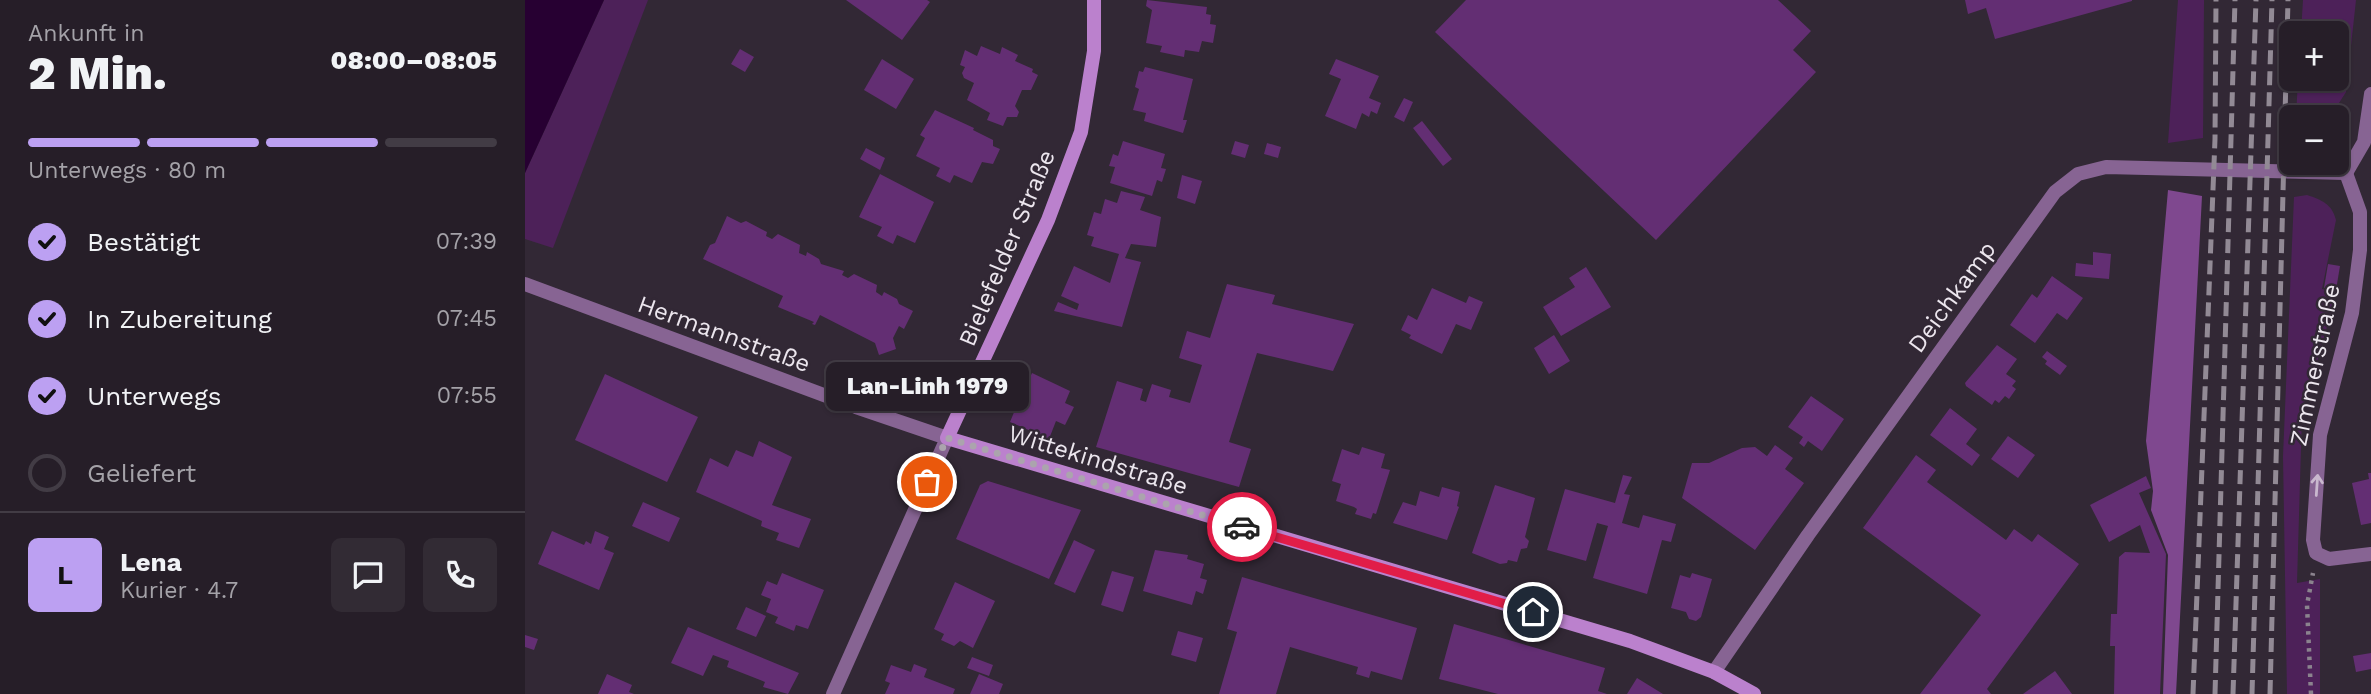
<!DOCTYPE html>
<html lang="de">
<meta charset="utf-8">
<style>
:root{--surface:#261e28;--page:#322b34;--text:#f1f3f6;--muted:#a4a2a8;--line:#423c45;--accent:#bca0f2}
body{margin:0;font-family:"Work Sans",sans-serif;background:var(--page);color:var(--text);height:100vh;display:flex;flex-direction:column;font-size:26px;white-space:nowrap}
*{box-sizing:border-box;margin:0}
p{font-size:23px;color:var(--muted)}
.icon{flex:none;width:38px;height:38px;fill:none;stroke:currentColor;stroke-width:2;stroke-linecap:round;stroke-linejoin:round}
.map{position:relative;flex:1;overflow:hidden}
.panel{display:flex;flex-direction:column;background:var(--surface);width:525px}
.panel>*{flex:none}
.controls{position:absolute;left:1754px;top:21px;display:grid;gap:14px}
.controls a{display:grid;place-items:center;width:70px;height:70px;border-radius:10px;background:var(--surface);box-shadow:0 2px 5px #0004,0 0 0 2px var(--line);font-size:35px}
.pin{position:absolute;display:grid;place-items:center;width:60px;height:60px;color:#fff;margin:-30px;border:4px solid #fff;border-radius:50%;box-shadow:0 2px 7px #0007}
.courier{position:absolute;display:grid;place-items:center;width:70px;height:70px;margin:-35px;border:5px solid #e11d48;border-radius:50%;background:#fff;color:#222;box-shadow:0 2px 9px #0007}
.bubble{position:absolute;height:49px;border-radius:10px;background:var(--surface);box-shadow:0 2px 5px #0004,0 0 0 2px var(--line);font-size:23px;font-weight:800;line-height:49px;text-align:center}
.summary em{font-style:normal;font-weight:800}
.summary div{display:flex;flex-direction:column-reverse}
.summary{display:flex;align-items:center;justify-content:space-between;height:119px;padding:0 28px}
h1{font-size:46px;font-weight:800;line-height:52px}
.bar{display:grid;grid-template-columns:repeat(4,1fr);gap:10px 7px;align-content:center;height:84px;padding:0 28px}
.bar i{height:9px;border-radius:5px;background:var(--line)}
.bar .active{background:var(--accent)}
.bar p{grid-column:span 4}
.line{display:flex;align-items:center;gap:18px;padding:0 28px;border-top:2px solid var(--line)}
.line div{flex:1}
.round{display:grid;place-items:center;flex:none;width:74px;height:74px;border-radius:10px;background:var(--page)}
ol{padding:0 28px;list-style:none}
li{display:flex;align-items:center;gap:21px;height:77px}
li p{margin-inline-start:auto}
li .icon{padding:7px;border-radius:50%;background:var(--accent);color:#111;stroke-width:4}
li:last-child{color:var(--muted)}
li i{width:38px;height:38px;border:4px solid var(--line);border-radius:50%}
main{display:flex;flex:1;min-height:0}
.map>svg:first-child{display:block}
.green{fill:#4d2159}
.forest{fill:#7f488f}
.water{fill:#270032}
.building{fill:#632e73}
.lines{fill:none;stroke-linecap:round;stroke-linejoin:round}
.path{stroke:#8b838e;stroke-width:4.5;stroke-dasharray:3.5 5;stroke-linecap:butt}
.street{stroke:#876493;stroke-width:14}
.secondary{stroke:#bb81cd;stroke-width:14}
.rail{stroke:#928a95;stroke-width:5;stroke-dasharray:14 7;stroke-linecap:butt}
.oneway{stroke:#c9b8ce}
.done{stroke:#aba4ad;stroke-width:7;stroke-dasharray:0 12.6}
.route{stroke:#e11d48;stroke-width:9}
.labels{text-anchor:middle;stroke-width:5;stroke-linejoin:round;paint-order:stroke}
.street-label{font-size:24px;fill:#ece6ee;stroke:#322835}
</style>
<main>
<section class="panel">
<div class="summary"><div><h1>2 Min.</h1><p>Ankunft in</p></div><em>08:00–08:05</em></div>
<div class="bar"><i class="active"></i><i class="active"></i><i class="active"></i><i></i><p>Unterwegs · 80 m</p></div>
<ol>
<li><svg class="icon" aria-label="check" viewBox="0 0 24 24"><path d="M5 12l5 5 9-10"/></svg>Bestätigt<p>07:39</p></li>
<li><svg class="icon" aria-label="check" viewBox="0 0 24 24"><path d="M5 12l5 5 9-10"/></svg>In Zubereitung<p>07:45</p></li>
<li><svg class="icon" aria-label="check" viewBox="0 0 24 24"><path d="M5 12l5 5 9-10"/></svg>Unterwegs<p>07:55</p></li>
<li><i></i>Geliefert</li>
</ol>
<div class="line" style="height:126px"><b class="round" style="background:var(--accent);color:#111">L</b><div><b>Lena</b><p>Kurier · 4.7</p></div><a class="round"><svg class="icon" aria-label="chat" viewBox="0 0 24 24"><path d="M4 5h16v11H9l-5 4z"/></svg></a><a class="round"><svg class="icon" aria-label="phone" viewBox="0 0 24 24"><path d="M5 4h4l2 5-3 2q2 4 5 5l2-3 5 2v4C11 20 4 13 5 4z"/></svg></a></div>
</section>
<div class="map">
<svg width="1846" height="694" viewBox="0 0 1846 694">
<rect width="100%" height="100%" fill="#322835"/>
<g class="green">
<path d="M79 0H123L28 248 0 239V173Z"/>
<path d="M1653 0H1679L1678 138 1643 143Z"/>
<path d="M1778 0H1831L1821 92 1805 117H1771L1773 79H1811V33H1776Z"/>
<path d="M1782 195C1797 200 1807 204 1811 220L1797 289 1812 292 1777 414 1772 583 1795 579V694H1762L1758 456 1769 197Z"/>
</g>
<path class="forest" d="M1643 190 1677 196 1651 694H1638L1643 555 1626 510 1628 491 1621 441Z"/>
<path class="water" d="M0 0H79L0 173Z"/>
<g class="building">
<path d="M321 0H402L405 2 377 40Z"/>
<path d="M622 0 682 7 681 14 686 15 685 24 691 25 688 43 677 41 674 52 660 50 659 57 635 52 637 46 621 43 627 10 621 6Z"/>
<path d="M941 0H1253L1286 31 1268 50 1291 72 1131 240 910 32Z"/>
<path d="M1440 0H1607V1L1470 39 1461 8 1443 14Z"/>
<path d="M456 46 475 54 477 47 493 55 490 61 508 69 507 72 513 75 506 90H497L490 106 494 112 492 117H482L478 126 462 120 465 113 442 100 449 83 439 78 437 73 440 67 435 65 440 50 452 56Z"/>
<path d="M215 49 229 57 220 72 206 64Z"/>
<path d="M357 59 389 79 371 109 339 90Z"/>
<path d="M811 59 854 76 844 98 856 103 852 114 846 111 844 117 837 113 831 129 800 116 816 79 804 74Z"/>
<path d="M620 67 668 79 658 120H662L658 133 619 121 621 113 608 110 614 89 610 87 614 71 618 72Z"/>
<path d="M879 98 888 102 879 122 869 117Z"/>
<path d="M410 110 449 128 448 130 468 140V146L475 149 468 164 457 162 447 183 429 175 425 183 411 176 415 168 391 156 400 138 395 135Z"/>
<path d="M897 121 927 159 918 166 888 128Z"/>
<path d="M598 141 640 154 636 168 641 169 637 182 632 180 627 196 585 183 590 167 584 166 588 154 593 156Z"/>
<path d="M710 141 724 145 720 158 706 154Z"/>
<path d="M742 143 756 147 753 158 739 154Z"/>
<path d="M341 148 360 158 355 170 335 159Z"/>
<path d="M355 174 409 202 390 243 372 235 368 244 352 236 357 227 334 217Z"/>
<path d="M657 175 677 181 670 204 652 198Z"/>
<path d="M596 191 620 197 615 210 636 217 631 247 606 244 600 258 616 262 597 327 529 311 533 302 552 310 554 304 536 296 549 266 585 283 594 254 566 246 569 237 562 235 569 212 576 214 580 199 592 203Z"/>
<path d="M202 216 216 223 221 221 242 232 241 236 247 239 253 234 275 245 274 253 281 256 282 252 294 259 296 264 319 271 317 275 323 278 329 274 352 285 351 292 357 296 359 292 372 299 374 304 388 311 379 329 374 326 368 338 371 349 354 355 350 343 295 315 290 325 287 324 289 322 253 307 258 296 178 259 185 245 190 243Z"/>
<path d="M1568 252 1586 254 1584 279 1550 276 1551 263 1568 265Z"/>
<path d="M1803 264 1815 266 1811 290 1799 288Z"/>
<path d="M1061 267 1086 307 1036 336 1018 307 1050 287 1044 278Z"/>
<path d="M1527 276 1558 298 1542 320 1532 313 1510 343 1485 325 1507 294 1512 298Z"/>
<path d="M702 284 750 295 747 304 829 324 808 371 732 353 704 442 726 449 714 487 571 447 592 381 618 389 615 400 621 402 627 384 646 390 644 397 665 403 677 365 654 358 662 331 685 338Z"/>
<path d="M907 288 941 303 944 296 958 302 946 330 931 324 917 354 884 338 886 335 876 330 883 315 892 320Z"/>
<path d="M1029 335 1045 361 1024 374 1009 348Z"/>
<path d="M1472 345 1492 359 1481 374 1491 381 1487 386 1491 389 1484 399 1480 396 1474 403 1470 400 1467 405 1441 386 1440 383Z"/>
<path d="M1522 351 1542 366 1535 375 1520 364 1522 361 1517 357Z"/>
<path d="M507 373 545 391 540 403 549 407 540 425 531 421 524 439 485 422 492 405 488 404 494 388 499 390Z"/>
<path d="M80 374 173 417 142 482 50 440Z"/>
<path d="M1286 396 1319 419 1297 451 1283 441 1279 447 1274 443 1278 437 1263 427Z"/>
<path d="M1425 408 1452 429 1441 444 1455 455 1447 466 1405 435Z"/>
<path d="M1483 436 1510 455 1493 478 1466 459Z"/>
<path d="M234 441 267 457 247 505 286 519 274 548 251 540 254 533 236 526 237 521 171 492 185 458 203 467 211 450 228 457Z"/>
<path d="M1250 445 1268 458 1260 469 1279 483 1230 550 1157 498 1167 463H1184L1217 448 1230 447 1242 456Z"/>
<path d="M837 447 860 454 856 468 865 470 851 514 848 513 846 519 830 514 832 509 829 507 811 501 816 484 807 481 817 449 834 455Z"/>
<path d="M1391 455 1411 470 1402 482 1481 540 1489 529 1507 542 1513 534 1554 564 1462 689 1466 694H1395L1456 615 1338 528Z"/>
<path d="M1843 473H1846V523L1836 525 1827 483 1844 479Z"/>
<path d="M1098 475 1107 477 1099 494 1105 495 1097 523 1114 528 1118 515 1151 524 1146 542 1137 540 1122 594 1068 578 1083 526 1072 523 1061 561 1022 550 1040 489 1090 503Z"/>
<path d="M1621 476 1626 488 1614 493 1641 554 1635 694H1589L1590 646H1585L1586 614H1592L1594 557 1600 552 1625 553 1615 525 1584 542 1565 505Z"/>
<path d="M463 481 556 510 524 579 431 539 455 485Z"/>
<path d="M970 485 1010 498 1000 537 1004 541 1002 548 996 549 992 562 983 560 982 563 975 564 947 553Z"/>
<path d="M917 487 935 492 932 506 934 507 922 540 868 523 878 502 891 506 895 491 914 497Z"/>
<path d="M118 502 155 518 144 542 107 526Z"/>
<path d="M27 531 59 545 61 541 66 544 70 531 84 537 79 549 89 553 74 590 13 564Z"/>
<path d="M549 540 570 550 550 593 529 584Z"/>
<path d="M630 550 663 555 662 559 679 564 675 578 682 580 678 594 671 591 667 605 618 591Z"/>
<path d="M587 571 609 577 598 612 576 605Z"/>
<path d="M257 573 299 590 283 629 271 625 269 631 250 623 253 617 241 612 246 599 236 595 242 581 252 585Z"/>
<path d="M1167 573 1187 579 1176 617 1171 621 1164 619 1161 612 1146 608 1155 575 1165 578Z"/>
<path d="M717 577 892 628 877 680 846 671 844 678 831 674 833 667 765 647 751 694H694L712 632 702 629Z"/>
<path d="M430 582 470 601 448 648 435 641 429 646 416 640 419 634 409 629Z"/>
<path d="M221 607 241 616 231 637 211 629Z"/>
<path d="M929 624 1080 668 1073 691 1082 694H973L914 679Z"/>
<path d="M163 627 274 673 263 694 238 687 240 682 202 667 204 661 188 655 178 676 146 663Z"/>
<path d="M653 631 678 638 671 662 646 655Z"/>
<path d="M0 635 13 639 9 650 0 647Z"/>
<path d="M1846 653V669L1831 672 1828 656Z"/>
<path d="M447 657 468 665 464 676 442 668Z"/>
<path d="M389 664 402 669 399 677 430 689 428 694H360L365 683 360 681 366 665 386 672Z"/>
<path d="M1530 671 1547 694H1498Z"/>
<path d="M82 674 107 685 104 692 109 694H73Z"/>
<path d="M454 674 478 684 474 694H445Z"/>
<path d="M1112 678 1138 694H1102Z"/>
</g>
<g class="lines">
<path class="path" d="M1786 694 1782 605 1788 573"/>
<g class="street">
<path d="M1821 173 1835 212V250L1827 313 1795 435 1788 540 1791 553 1804 559 1846 554"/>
<path d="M1821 173 1839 142 1846 94"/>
<path d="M0 284 331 407 422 438 308 694"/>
<path d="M1189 672 1283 535 1530 192 1553 174 1581 167 1821 173"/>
</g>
<path class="secondary" d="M569 0V51L556 132 523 220 422 438 1105 641 1189 672 1229 694"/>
<g class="rail">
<path d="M1668 694 1690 139 1691 0"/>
<path d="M1690 694 1710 0"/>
<path d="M1708 694 1731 0"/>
<path d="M1727 694 1747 0"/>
<path d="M1745 694 1763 0"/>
</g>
</g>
<defs><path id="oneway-shaft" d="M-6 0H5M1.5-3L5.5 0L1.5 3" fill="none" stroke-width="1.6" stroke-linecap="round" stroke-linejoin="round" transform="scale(1.75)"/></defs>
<use class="oneway" href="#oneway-shaft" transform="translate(1792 485) rotate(-86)"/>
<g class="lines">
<path class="done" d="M402 482 422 438 717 527"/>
<path class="route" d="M717 527 1008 612"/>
</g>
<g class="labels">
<g class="street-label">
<text transform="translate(482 248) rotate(-67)" y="8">Bielefelder Straße</text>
<text transform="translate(1427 297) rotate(-54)" y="8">Deichkamp</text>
<text transform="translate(199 334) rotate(20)" y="8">Hermannstraße</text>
<text transform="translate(1790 365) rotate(-78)" y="8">Zimmerstraße</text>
<text transform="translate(573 460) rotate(17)" y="8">Wittekindstraße</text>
</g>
</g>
</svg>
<div class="controls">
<a>+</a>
<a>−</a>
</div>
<div class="pin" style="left:402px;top:482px;background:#ea580c"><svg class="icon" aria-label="bag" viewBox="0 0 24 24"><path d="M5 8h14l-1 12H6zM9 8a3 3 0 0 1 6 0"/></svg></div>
<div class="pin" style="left:1008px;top:612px;background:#1f2937"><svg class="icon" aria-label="home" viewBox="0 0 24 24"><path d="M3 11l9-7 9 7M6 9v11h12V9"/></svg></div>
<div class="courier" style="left:717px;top:527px"><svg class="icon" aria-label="car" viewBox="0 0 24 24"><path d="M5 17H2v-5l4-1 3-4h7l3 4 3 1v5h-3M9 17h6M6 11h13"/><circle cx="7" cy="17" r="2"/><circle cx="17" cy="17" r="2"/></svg></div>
<div class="bubble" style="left:301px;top:362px;width:203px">Lan-Linh 1979</div>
</div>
</main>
